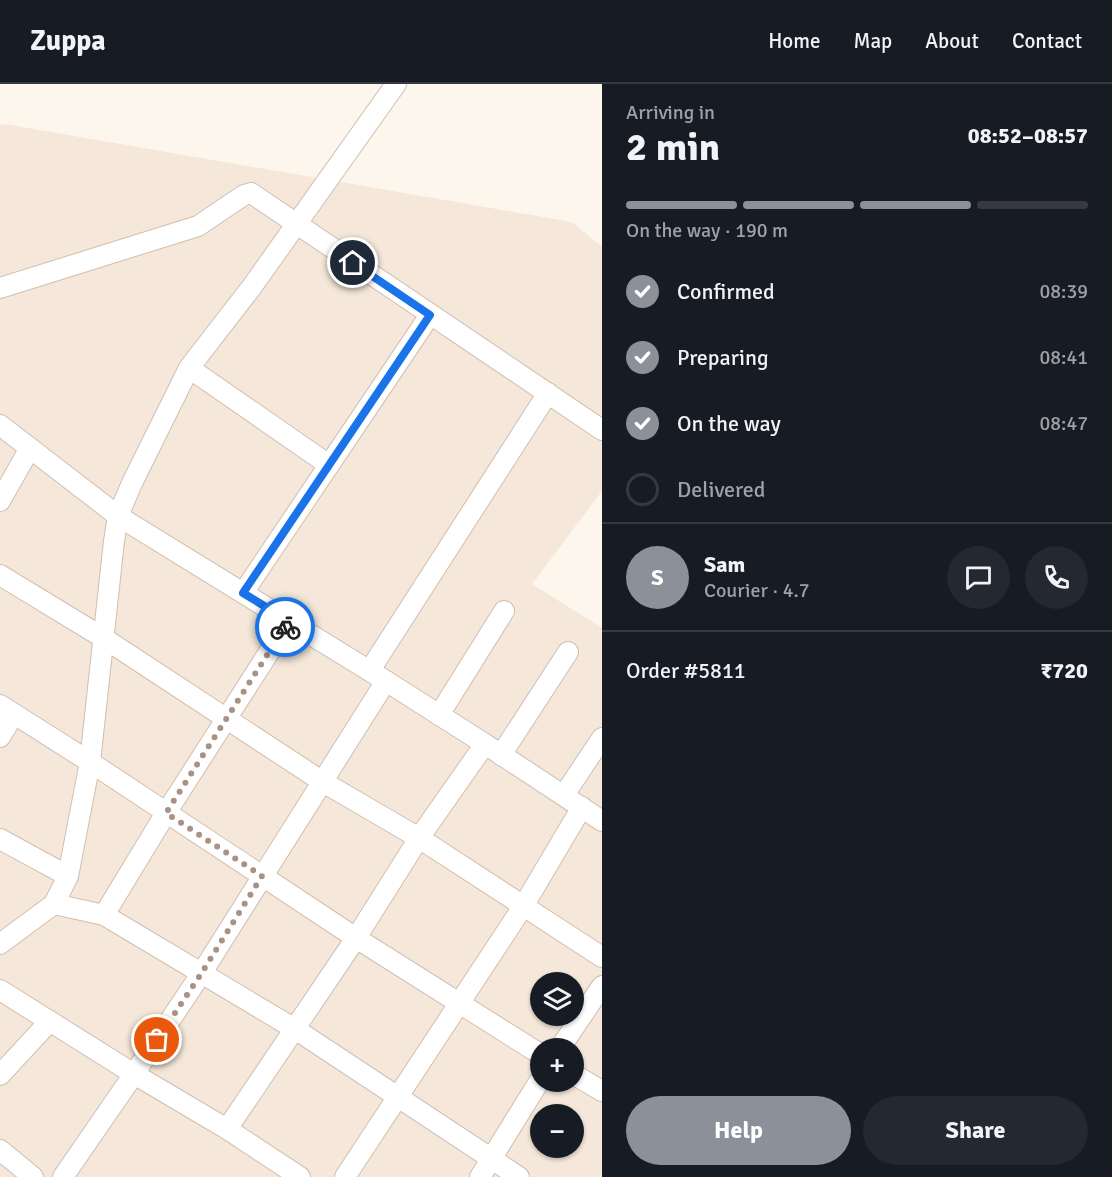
<!DOCTYPE html>
<meta charset="utf-8">
<style>
:root{--surface:#171b24;--page:#242831;--text:#f1f3f6;--muted:#9ea1a6;--line:#363941;--accent:#8c9099}
body{margin:0;font-family:Signika,sans-serif;background:var(--page);color:var(--text);height:100vh;display:flex;flex-direction:column;font-size:22px;white-space:nowrap}
*{box-sizing:border-box;margin:0}
p{font-size:20px;color:var(--muted)}
.icon{flex:none;width:33px;height:33px;fill:none;stroke:currentColor;stroke-width:2;stroke-linecap:round;stroke-linejoin:round}
.map{position:relative;flex:1;overflow:hidden}
.sheet{display:flex;flex-direction:column;background:var(--surface);width:510px}
.sheet>*{flex:none}
.controls{position:absolute;left:530px;top:888px;display:grid;gap:12px}
.controls a{display:grid;place-items:center;width:54px;height:54px;border-radius:50%;background:var(--surface);box-shadow:0 2px 4px #0004;font-size:30px}
.pin{position:absolute;display:grid;place-items:center;width:51px;height:51px;color:#fff;margin:-26px;border:3px solid #fff;border-radius:50%;box-shadow:0 2px 6px #0007}
.courier{position:absolute;display:grid;place-items:center;width:60px;height:60px;margin:-30px;border:4px solid #1a73e8;border-radius:50%;background:#fff;color:#222;box-shadow:0 2px 8px #0007}
.summary em{font-style:normal;font-weight:800}
.summary div{display:flex;flex-direction:column-reverse}
.summary{display:flex;align-items:center;justify-content:space-between;height:102px;padding:0 24px}
h1{font-size:39px;font-weight:800;line-height:45px}
.bar{display:grid;grid-template-columns:repeat(4,1fr);gap:9px 6px;align-content:center;height:72px;padding:0 24px}
.bar i{height:8px;border-radius:4px;background:var(--line)}
.bar .active{background:var(--accent)}
.bar p{grid-column:span 4}
.line{display:flex;align-items:center;gap:15px;padding:0 24px;border-top:2px solid var(--line)}
.line div{flex:1}
.round{display:grid;place-items:center;flex:none;width:63px;height:63px;border-radius:32px;background:var(--page)}
ol{padding:0 24px;list-style:none}
li{display:flex;align-items:center;gap:18px;height:66px}
li p{margin-inline-start:auto}
li .icon{padding:6px;border-radius:50%;background:var(--accent);color:#fff;stroke-width:4}
li:last-child{color:var(--muted)}
li i{width:33px;height:33px;border:3px solid var(--line);border-radius:50%}
.primary-button{display:flex;gap:12px;margin-top:auto;padding:12px 24px}
.primary-button a{flex:1;height:69px;border-radius:36px;background:var(--accent);color:#fff;font-size:24px;font-weight:800;line-height:69px;text-align:center}
.primary-button a+a{background:var(--page);color:var(--text)}
header{display:flex;align-items:center;gap:36px;box-sizing:border-box;height:84px;padding:0 30px;background:var(--surface);border-bottom:2px solid var(--line)}
header strong{font-size:28px}
nav{display:flex;gap:33px;margin-inline-start:auto;font-size:21px}
main{display:flex;flex:1;min-height:0}
.map>svg:first-child{display:block}
.residential{fill:#f5e8da;fill-rule:evenodd}
.lines{fill:none;stroke-linecap:round;stroke-linejoin:round}
.minor-casing{stroke:#d1beb0;stroke-width:22}
.minor{stroke:#fff;stroke-width:20}
.done{stroke:#a89285;stroke-width:6;stroke-dasharray:0 10.8}
.route{stroke:#1a73e8;stroke-width:8}
</style>
<header>
<strong>Zuppa</strong>
<nav><a>Home</a><a>Map</a><a>About</a><a>Contact</a></nav>
</header>
<main>
<div class="map">
<svg width="602" height="1093" viewBox="0 0 602 1093">
<rect width="100%" height="100%" fill="#fdf6ec"/>
<path class="residential" d="M5 40 572 138 602 163V407L532 500 602 544V1093H0V41ZM540 898H573V932H540ZM540 964H573V998H540ZM540 1030H573V1064H540Z"/>
<g class="lines">
<g class="minor-casing">
<g id="minor">
<path d="M0 204 198 142 244 111 251 109 602 346"/>
<path d="M189 284 329 381"/>
<path d="M0 341 118 432 386 597"/>
<path d="M0 417 30 364"/>
<path d="M0 491 102 553 323 698 419 754 602 873"/>
<path d="M243 509 430 231"/>
<path d="M289 537 166 729 104 831 295 945 519 1093"/>
<path d="M370 586 548 309"/>
<path d="M0 621 90 678 356 854 540 970"/>
<path d="M439 631 504 527"/>
<path d="M0 653 14 630"/>
<path d="M501 671 568 568"/>
<path d="M564 711 602 654"/>
<path d="M0 755 68 792"/>
<path d="M54 820 104 831"/>
<path d="M0 860 54 820 68 792 90 678 114 457 118 432 132 399 189 284 251 204 396 0"/>
<path d="M0 906 134 990 201 890 386 597 485 660"/>
<path d="M560 964 602 902"/>
<path d="M573 990 602 1007"/>
<path d="M0 991 50 937"/>
<path d="M0 1066 33 1093"/>
<path d="M63 1093 134 990 227 1045"/>
<path d="M300 1093 227 1045 356 854 419 754 485 660 602 737"/>
<path d="M345 1093 524 821 582 723"/>
<path d="M480 1093 540 996"/>
</g>
</g>
<use href="#minor" class="minor"/>
</g>
<g class="lines">
<path class="done" d="M157 956 201 890 262 792 166 729 285 543"/>
<path class="route" d="M285 543 289 537 243 509 430 231 353 179"/>
</g>
</svg>
<div class="controls">
<a><svg class="icon" aria-label="layers" viewBox="0 0 24 24"><path d="M12 4l9 5-9 5-9-5zM3 14l9 5 9-5"/></svg></a>
<a>+</a>
<a>−</a>
</div>
<div class="pin" style="left:157px;top:956px;background:#ea580c"><svg class="icon" aria-label="bag" viewBox="0 0 24 24"><path d="M5 8h14l-1 12H6zM9 8a3 3 0 0 1 6 0"/></svg></div>
<div class="pin" style="left:353px;top:179px;background:#1f2937"><svg class="icon" aria-label="home" viewBox="0 0 24 24"><path d="M3 11l9-7 9 7M6 9v11h12V9"/></svg></div>
<div class="courier" style="left:285px;top:543px"><svg class="icon" aria-label="bike" viewBox="0 0 24 24"><circle cx="6" cy="16" r="4"/><circle cx="18" cy="16" r="4"/><path d="M6 16l4-8h5l3 8M10 8l3 8H6M13 5h3"/></svg></div>
</div>
<section class="sheet">
<div class="summary"><div><h1>2 min</h1><p>Arriving in</p></div><em>08:52–08:57</em></div>
<div class="bar"><i class="active"></i><i class="active"></i><i class="active"></i><i></i><p>On the way · 190 m</p></div>
<ol>
<li><svg class="icon" aria-label="check" viewBox="0 0 24 24"><path d="M5 12l5 5 9-10"/></svg>Confirmed<p>08:39</p></li>
<li><svg class="icon" aria-label="check" viewBox="0 0 24 24"><path d="M5 12l5 5 9-10"/></svg>Preparing<p>08:41</p></li>
<li><svg class="icon" aria-label="check" viewBox="0 0 24 24"><path d="M5 12l5 5 9-10"/></svg>On the way<p>08:47</p></li>
<li><i></i>Delivered</li>
</ol>
<div class="line" style="height:108px"><b class="round" style="background:var(--accent);color:#fff">S</b><div><b>Sam</b><p>Courier · 4.7</p></div><a class="round"><svg class="icon" aria-label="chat" viewBox="0 0 24 24"><path d="M4 5h16v11H9l-5 4z"/></svg></a><a class="round"><svg class="icon" aria-label="phone" viewBox="0 0 24 24"><path d="M5 4h4l2 5-3 2q2 4 5 5l2-3 5 2v4C11 20 4 13 5 4z"/></svg></a></div>
<div class="line" style="height:78px"><div>Order #5811</div><b>₹720</b></div>
<div class="primary-button"><a>Help</a><a>Share</a></div>
</section>
</main>
